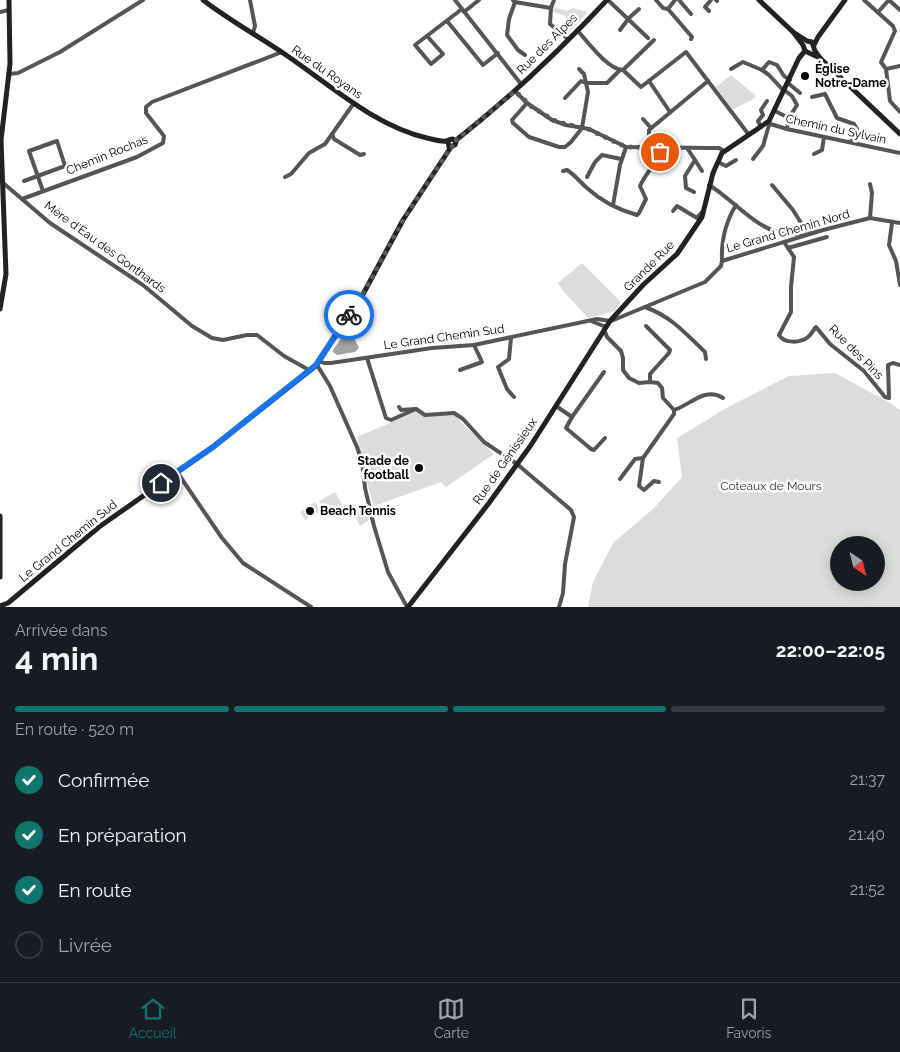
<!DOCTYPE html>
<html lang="fr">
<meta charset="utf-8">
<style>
:root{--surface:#171b24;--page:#242831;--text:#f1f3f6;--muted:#9ea1a6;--line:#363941;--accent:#0f766e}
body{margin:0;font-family:Raleway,sans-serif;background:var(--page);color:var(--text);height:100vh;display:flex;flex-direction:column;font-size:19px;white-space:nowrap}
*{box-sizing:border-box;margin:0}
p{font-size:16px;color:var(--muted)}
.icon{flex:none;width:28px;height:28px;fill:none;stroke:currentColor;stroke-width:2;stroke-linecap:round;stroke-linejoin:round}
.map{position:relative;height:607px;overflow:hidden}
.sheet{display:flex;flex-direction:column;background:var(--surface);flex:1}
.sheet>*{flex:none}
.needle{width:32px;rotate:145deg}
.buttons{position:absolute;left:830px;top:536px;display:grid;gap:10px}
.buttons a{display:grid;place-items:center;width:55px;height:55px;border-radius:50%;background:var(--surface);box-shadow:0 2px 12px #0003;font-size:25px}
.pin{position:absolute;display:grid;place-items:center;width:42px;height:42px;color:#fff;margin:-21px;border:2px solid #fff;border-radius:50%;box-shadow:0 1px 5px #0007}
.courier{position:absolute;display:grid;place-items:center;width:50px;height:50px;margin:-25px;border:4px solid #1a73e8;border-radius:50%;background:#fff;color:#222;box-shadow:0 1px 6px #0007}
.overview em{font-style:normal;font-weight:700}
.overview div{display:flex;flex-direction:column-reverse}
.overview{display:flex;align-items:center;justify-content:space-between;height:85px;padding:0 15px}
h1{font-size:32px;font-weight:700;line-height:38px}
.bar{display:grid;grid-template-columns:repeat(4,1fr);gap:8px 5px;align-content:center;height:60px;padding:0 15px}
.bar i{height:6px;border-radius:4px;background:var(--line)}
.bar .current{background:var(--accent)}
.bar p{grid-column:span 4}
ol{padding:0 15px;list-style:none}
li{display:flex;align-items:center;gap:15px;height:55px}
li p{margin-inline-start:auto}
li .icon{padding:5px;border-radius:50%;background:var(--accent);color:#fff;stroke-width:4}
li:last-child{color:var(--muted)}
li i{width:28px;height:28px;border:2px solid var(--line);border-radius:50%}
.menu{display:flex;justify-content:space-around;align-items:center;height:70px;border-top:1px solid var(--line);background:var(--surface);font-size:14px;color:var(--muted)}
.menu a{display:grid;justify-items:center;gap:2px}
.menu .current{color:var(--accent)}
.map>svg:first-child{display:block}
.green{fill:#dcdcdc;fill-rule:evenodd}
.water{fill:#a3a3a3}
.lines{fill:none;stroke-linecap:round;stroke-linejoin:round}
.street{stroke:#555;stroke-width:4}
.secondary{stroke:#222;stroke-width:5}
.done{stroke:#595959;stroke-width:5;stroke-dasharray:0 9}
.route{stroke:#1a73e8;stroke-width:6}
.poi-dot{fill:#000;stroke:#fff;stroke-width:2}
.labels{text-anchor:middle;stroke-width:5;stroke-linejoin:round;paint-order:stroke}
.street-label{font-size:12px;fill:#000;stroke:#fff}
.poi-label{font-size:12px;font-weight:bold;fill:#000;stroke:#fff;text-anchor:start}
.park-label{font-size:12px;fill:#333;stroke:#fff}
</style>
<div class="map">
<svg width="900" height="607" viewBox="0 0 900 607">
<rect width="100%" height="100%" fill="#fff"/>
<g class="green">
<path d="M554 7 567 11 573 8 588 12 567 35H565L562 32 566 16 553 12Z"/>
<path d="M731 75 756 96C750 103 740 104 733 110L716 87Z"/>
<path d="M582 263 621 302 615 311 588 318 564 292 558 283Z"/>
<path d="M835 373 890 403 900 410V607H588L593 582 613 543 653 509 682 477 677 438 728 407 789 376ZM839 545H876V582H839Z"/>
<path d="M415 412 455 416 494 454 446 487 441 482 374 506 368 487 357 437Z"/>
<path d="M335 492 344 508 327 516 319 501Z"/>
<path d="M315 502 320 511 305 520 300 512Z"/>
<path d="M365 503 369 520 360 526 353 513Z"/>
</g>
<path class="water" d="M347 330H350L359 348 355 352 337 355 333 352V350Z"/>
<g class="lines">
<g class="street">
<path d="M250 0 255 26 253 33"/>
<path d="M455 0 521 84"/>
<path d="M513 0 515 2 551 8 554 0"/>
<path d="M608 0 648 38"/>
<path d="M656 0 663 8 668 9"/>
<path d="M675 0 668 9 692 37 691 39"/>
<path d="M679 0 691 14"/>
<path d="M716 0 717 1"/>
<path d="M864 0 893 26 895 31 881 62 886 69 900 66"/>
<path d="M515 2 509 19 507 35 518 50 525 55"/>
<path d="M551 8 550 24 568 39"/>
<path d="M709 11 705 7 711 0"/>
<path d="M0 12 9 10"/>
<path d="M464 12 479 0"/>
<path d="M878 12 889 0 900 10"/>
<path d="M447 21 483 65 498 53"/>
<path d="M577 30C587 41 608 70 623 70L641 87 686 52 749 135"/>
<path d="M620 30 629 18 639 9"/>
<path d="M427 36 443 54 431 64 415 45 462 9"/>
<path d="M731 69 743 62 762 70"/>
<path d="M886 69 890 101 900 112"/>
<path d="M623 70 654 40"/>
<path d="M9 74 18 73 60 52 143 0"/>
<path d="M649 81 670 112"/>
<path d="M788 83 800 93"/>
<path d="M784 90 792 96 797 105 789 118"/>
<path d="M515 91 527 103 552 120 566 125 589 129 626 147 709 148H719L724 151"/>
<path d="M784 91 769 75 762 70 769 62 777 65 784 76 790 80"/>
<path d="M812 97 825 94 837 118 854 124 857 129 851 142"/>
<path d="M565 98 581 81 586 83 584 74 579 69"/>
<path d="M527 103 512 120 513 123 529 137 559 147H565L571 142 582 128 588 92 586 83H607L620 70"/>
<path d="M775 111 789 118 787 129"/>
<path d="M643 119 651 128"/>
<path d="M767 123 787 129 900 153"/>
<path d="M761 127 758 121 763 115 761 110 767 101"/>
<path d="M332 134 334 139 360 155 364 154"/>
<path d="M649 147V130L708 81"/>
<path d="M687 148 695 160 685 176 686 188 694 192"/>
<path d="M814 154 822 150 824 137"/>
<path d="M753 159 763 146 769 125"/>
<path d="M695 160 702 171"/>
<path d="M718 162 726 166 736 160"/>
<path d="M563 171 567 170C575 175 580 182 587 188 601 201 619 210 637 215L639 213 646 199 640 186C646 172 658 163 661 148"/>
<path d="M285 177 291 174 309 153 325 144 354 103"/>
<path d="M587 177 595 162 602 155 621 159"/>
<path d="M24 181 65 166 57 141 29 151 43 191"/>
<path d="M2 182 50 223 143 285 192 326 212 338 223 340 247 335H257L284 356 309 370"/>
<path d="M870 184 872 193 870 218"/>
<path d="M709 185C734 200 755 229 785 234 795 236 807 231 816 230"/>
<path d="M772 185 793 210 806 231"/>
<path d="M22 199 137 157 163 143 164 136 146 113V107L152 102 282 52"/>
<path d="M613 205 620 165 626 147"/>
<path d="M673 211 677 206 697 218 702 212"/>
<path d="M892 223 889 245 896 261 900 285"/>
<path d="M784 242 794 257 791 287V312L779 335C784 344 801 343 808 337 812 334 813 330 816 327L830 344 864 371 885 397 889 398 888 365 893 363 900 365"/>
<path d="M788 248 827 237"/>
<path d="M722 261C721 240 725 223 736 205"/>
<path d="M645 307C672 317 685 333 705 352L706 359"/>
<path d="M591 321 606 327"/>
<path d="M646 326 670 350 669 353 650 374V382"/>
<path d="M604 329 607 337 621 351 623 358V370L629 378 639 383 650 382 658 383 662 388 663 398 674 410V414L643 458 639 486 644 490 654 481 659 482"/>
<path d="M511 338 509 359 498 367 507 389 514 397"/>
<path d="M367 358 386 418 391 420 416 409 425 415 454 413 463 419 484 442 517 464 571 510 574 517 565 564 563 593 559 607"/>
<path d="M319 361 324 363H331L432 348 474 345 597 319 610 321 616 319 705 282 721 266 722 261 823 230 870 218 900 223"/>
<path d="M317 365 330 386 357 447 362 462 365 488 374 526 388 572 407 607"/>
<path d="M460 370 482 362 474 345"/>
<path d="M556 406 572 417 566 428 591 449 594 450 605 438"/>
<path d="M399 407 401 410 416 409"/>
<path d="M674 410C689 406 705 386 723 398"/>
<path d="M572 417 604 372"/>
<path d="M177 472 222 538 243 563 311 607"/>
<path d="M620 479 635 459 643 458"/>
</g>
<g class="secondary">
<path d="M203 0C229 20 258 36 286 55 330 85 375 126 427 138 432 139 441 142 446 141 448 141 450 139 453 139L456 142 455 145 449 147 448 141"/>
<path d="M759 0 793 32 803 45 805 51"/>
<path d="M793 32 807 41 812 42 815 51 820 58 900 134"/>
<path d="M814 45 818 37 845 0"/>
<path d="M805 51 820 58"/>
<path d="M455 141C510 98 560 50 607 0"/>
<path d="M0 309 6 274 1 140 10 64 9 0"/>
<path d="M0 516V577"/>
<path d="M0 606 8 603 99 527 213 447 317 365 339 329 361 298 403 220 451 147"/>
<path d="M408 607 489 503 531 445 610 321 643 285 677 254 702 217 713 173 722 153 769 121 799 58 805 51"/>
</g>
</g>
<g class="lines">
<path class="done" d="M349 315 361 298 403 220 451 147 455 145V141L515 91 532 107 557 122 588 129 626 147 661 148 660 152"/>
<path class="route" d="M161 483 213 447 316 365 349 315"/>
</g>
<g class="poi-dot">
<circle cx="805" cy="76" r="5"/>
<circle cx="419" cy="468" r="5"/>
<circle cx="310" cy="511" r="5"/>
</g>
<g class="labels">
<g class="street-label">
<text transform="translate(547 44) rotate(-45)" y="4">Rue des Alpes</text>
<text transform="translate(327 72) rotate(35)" y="4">Rue du Royans</text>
<text transform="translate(836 129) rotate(12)" y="4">Chemin du Sylvain</text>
<text transform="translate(107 155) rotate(-22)" y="4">Chemin Rochas</text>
<text transform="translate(788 231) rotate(-16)" y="4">Le Grand Chemin Nord</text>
<text transform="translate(105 247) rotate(36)" y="4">Mère d'Eau des Gonthards</text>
<text transform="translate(649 266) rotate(-45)" y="4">Grande Rue</text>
<text transform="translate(444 337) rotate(-8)" y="4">Le Grand Chemin Sud</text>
<text transform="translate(856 352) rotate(45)" y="4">Rue des Pins</text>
<text transform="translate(505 461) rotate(-55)" y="4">Rue de Génissieux</text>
<text transform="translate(68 541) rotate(-39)" y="4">Le Grand Chemin Sud</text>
</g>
<g class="poi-label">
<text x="815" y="73">Église<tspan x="815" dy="14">Notre-Dame</tspan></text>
<text x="409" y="465" text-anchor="end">Stade de<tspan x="409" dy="14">football</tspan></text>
<text x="320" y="515">Beach Tennis</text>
</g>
<g class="park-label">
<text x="771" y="490">Coteaux de Mours</text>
</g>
</g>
</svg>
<div class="buttons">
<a><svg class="needle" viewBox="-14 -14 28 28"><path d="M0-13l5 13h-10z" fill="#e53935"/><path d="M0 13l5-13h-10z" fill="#9ea1a6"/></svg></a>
</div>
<div class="pin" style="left:660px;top:152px;background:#ea580c"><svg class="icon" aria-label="bag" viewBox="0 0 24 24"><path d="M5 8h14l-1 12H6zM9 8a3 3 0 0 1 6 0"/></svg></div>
<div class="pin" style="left:161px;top:483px;background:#1f2937"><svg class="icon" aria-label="home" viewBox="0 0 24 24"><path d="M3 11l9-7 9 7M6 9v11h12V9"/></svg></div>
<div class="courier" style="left:349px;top:315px"><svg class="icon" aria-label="bike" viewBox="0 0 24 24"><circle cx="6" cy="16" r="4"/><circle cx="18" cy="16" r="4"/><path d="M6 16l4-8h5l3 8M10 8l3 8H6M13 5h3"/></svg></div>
</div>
<section class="sheet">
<div class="overview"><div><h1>4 min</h1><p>Arrivée dans</p></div><em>22:00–22:05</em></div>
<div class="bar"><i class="current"></i><i class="current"></i><i class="current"></i><i></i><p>En route · 520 m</p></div>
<ol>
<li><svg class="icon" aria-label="check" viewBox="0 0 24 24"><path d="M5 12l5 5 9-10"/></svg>Confirmée<p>21:37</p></li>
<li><svg class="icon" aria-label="check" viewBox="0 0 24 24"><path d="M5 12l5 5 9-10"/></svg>En préparation<p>21:40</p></li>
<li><svg class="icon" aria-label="check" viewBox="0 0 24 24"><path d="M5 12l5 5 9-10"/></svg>En route<p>21:52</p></li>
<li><i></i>Livrée</li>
</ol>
</section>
<nav class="menu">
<a class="current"><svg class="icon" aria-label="home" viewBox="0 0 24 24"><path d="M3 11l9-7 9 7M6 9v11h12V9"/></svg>Accueil</a>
<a><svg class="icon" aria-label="map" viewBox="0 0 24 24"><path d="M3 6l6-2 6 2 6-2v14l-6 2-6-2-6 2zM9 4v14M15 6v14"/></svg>Carte</a>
<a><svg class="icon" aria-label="saved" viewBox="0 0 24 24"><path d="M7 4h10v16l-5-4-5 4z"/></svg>Favoris</a>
</nav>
